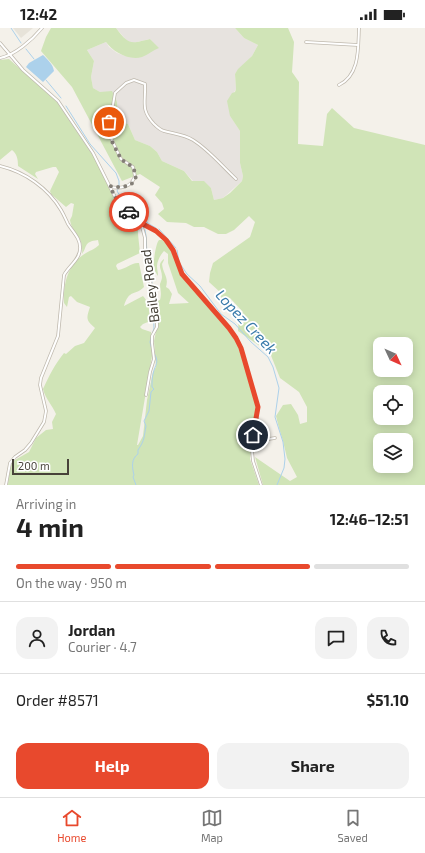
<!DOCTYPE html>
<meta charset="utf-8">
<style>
:root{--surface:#fff;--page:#f2f2f2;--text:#222;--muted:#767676;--line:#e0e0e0;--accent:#e8492d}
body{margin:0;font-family:"Exo 2",sans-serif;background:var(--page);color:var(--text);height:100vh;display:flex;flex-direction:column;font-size:15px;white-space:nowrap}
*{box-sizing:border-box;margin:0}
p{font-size:13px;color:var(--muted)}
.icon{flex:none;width:22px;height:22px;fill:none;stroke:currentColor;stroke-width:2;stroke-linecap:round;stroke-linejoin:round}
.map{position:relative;height:457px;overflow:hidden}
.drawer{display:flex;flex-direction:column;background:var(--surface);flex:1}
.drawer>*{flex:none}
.needle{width:26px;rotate:134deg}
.controls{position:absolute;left:373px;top:309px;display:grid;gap:8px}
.controls a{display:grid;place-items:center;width:40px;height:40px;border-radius:8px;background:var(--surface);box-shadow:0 2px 10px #0003;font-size:20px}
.scale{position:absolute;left:12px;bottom:10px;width:57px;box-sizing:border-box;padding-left:4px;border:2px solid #474239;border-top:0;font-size:11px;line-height:14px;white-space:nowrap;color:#474239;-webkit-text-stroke:3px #fff;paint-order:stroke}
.pin{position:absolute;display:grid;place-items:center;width:34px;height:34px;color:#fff;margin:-17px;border:2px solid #fff;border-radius:50%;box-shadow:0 1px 4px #0007}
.courier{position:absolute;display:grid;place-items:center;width:40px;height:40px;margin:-20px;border:3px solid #e8492d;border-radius:50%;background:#fff;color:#222;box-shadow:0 1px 5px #0007}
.summary em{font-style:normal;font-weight:700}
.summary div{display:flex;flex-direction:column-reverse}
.summary{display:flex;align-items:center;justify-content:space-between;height:68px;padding:0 16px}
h1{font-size:26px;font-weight:700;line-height:30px}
.bar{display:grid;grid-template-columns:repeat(4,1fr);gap:6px 4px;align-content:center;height:48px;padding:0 16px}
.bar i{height:5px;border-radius:3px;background:var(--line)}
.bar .active{background:var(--accent)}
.bar p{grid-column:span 4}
.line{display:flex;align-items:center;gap:10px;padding:0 16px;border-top:1px solid var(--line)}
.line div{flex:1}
.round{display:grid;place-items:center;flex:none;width:42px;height:42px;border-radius:12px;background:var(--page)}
.cta{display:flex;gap:8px;margin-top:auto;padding:8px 16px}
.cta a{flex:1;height:46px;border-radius:12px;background:var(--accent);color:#fff;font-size:16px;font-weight:700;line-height:46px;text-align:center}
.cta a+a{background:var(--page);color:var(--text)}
.status{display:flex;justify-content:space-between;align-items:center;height:28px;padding:0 20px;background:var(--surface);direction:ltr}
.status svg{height:11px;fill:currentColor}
.dock{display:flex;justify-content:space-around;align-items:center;height:56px;border-top:1px solid var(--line);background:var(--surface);font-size:11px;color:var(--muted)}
.dock a{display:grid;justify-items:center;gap:2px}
.dock .active{color:var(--accent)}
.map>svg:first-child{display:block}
.residential{fill:#e7e3d9}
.industrial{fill:#e7e3df}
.green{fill:#d0e4b7;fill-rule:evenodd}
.water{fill:#acd1eb}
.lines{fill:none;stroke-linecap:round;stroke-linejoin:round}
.stream{stroke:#acd1eb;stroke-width:1}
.minor-casing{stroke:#bfb9ae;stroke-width:3.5}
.minor{stroke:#fff;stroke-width:2}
.done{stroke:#847f77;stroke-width:4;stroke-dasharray:0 7.2}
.route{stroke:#e8492d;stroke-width:5}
.labels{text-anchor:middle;stroke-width:3.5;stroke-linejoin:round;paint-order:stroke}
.street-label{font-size:14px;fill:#474239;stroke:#fff}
.water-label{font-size:15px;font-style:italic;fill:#3a7bab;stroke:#fff}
</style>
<div class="status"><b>12:42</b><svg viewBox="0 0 49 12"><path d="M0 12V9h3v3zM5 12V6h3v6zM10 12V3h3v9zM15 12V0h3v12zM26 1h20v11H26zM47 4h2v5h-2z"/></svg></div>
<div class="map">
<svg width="425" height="457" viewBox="0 0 425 457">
<rect width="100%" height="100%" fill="#f4f1ea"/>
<path class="residential" d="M13 0H33L21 10Z"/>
<path class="industrial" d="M116 0H235L244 10 258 17 252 28 235 46 236 61 233 66 230 88 240 103V135L243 148 242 153 223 170 214 172 211 160 193 153 184 143 162 133 157 124 150 118 135 112 128 96 118 95 117 74 93 60 91 49 94 33 87 22 106 14 109 19 117 25 128 29 158 20 150 11 133 15 128 14Z"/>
<g class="green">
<path d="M51 0H116C129 17 130 16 150 11L159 20C153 22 148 27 142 29 129 33 113 24 106 14L87 22 94 33 91 49 93 60 100 64 112 63 117 74 118 94 128 96 135 112 150 118 157 124 162 133 184 143 192 153H204L211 160 214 172 223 170 230 165 242 153 243 148 240 135V103L230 88 227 73 232 65 235 64 236 61 235 46 238 41 252 28 258 17 244 10 235 0H288L294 14 292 44 299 54 298 116 323 118 327 86 332 80 354 100 425 117V457H263L255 429 290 453 297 449 287 430 283 413 279 400 276 388 283 377 291 376 298 387 300 396 307 394V379L299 364 280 350 270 325 238 303 239 288 243 284 230 270 221 272V265L209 254 210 245 213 235 250 209 255 194 249 188 234 202 226 206H218L204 199H194L186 195 167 194 158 186 164 181 162 175 155 167 160 159 140 146 122 153 72 59 41 23 46 9ZM380 316H406V342H380ZM380 364H406V390H380ZM380 412H406V438H380Z"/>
<path d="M9 31 57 74 94 129 114 170 138 194V206L140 225 117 236 116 238 118 242C126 241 132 234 139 235L144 259C135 268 129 261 124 278L143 268C149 274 151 286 148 294L143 296 140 299 142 301 151 304 152 328 137 417H138L143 408 147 372 153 344 156 339 154 313 158 294 155 273 160 272C162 264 160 262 160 256 161 253 162 251 162 249 162 241 156 237 164 231V232L162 236C163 246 169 249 166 259L169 261 172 266 169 276 189 275 178 265 168 235V226L164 223C161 226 157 233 157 238 157 242 158 244 158 248 156 245 154 242 154 238 153 234 156 215 159 212H162L168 216 181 246 229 303 238 317 256 378 254 400H249V403L253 405 250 431 259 457H8L9 442 13 433 29 424 36 410 46 402 53 401 52 394 56 386C52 377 45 370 43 361 49 348 55 336 64 325L66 326 75 318 84 315 95 300C86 292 86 291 90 279L77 274 71 268 69 269 67 279 64 275C63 256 68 235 86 225 91 222 95 221 99 217L98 212C83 214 88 218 82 226 84 207 72 206 70 192L72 188 74 176 71 175 66 179 51 166 50 163 59 144 56 139H53L36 144 35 146 38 151 18 138C18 131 17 126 12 122L0 132V32Z"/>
</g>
<path class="water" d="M43 27C47 31 53 36 54 43L43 54 26 39 29 35Z"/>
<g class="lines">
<g class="stream">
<path d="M11 0 21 15"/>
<path d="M26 21 34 31"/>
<path d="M46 52 61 70"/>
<path d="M66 78 90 116 116 145 119 153V158"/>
<path d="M118 161 117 163C126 179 140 191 156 200"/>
<path d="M159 201 176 220"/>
<path d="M145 202C147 209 146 216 147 224 148 235 152 244 152 255"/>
<path d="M177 222 179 234 187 246 200 258 221 286 235 296 251 314 268 329 273 339 279 360 275 389 283 414 285 431 284 440 277 457"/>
<path d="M150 269 153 277 154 300 152 307"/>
<path d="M151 310 150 314 152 322"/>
<path d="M136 457 133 449 134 447C132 439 131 431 138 426V422C145 412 144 408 146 398L144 393 149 383 151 364 154 361 152 359C152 355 152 350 153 346 155 336 160 335 154 325"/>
</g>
<g class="minor-casing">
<g id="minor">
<path d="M306 14 358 17"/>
<path d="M0 15 23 42 58 73 93 125 115 169 138 192 156 203 166 212 173 222 182 246 229 300 236 310 241 320 258 379 252 423 253 433 261 457"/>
<path d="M0 30C15 27 32 12 42 0"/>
<path d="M339 57C360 47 358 20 359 0"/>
<path d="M0 138C25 144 48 160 61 182 64 187 66 192 68 196 73 204 81 211 80 221 80 231 69 238 64 247L58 308 41 350 40 357 46 383 44 394 31 415 25 422 15 429 10 435 6 457"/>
<path d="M110 159C121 161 131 160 135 148L133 139 121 131 119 127 110 108 109 100 115 65 126 55 134 52 145 56C146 74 140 81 154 96 157 99 160 102 164 103 174 106 183 106 193 112 209 122 222 138 236 151"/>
<path d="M141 195 145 210V223L150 245 151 268 155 278 157 289V299L152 308V315L154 331 150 344 146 367"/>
<path d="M267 403V410"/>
<path d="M253 407 262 412V418"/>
<path d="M262 412 275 410"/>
</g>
</g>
<use href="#minor" class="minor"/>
</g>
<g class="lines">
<path class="done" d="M109 94C109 98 108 103 109 107 110 110 120 130 122 132 126 135 132 137 134 142 142 158 120 161 110 158L115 169 129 184"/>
<path class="route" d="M129 184 139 194 156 203 166 212 173 222 182 246 229 300 236 310 241 320 258 379 253 407"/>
</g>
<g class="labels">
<g class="street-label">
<text transform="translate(150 258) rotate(-97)" y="5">Bailey Road</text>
</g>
<g class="water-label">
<text transform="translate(246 294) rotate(47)" y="5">Lopez Creek</text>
</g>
</g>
</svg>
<div class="controls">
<a><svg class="needle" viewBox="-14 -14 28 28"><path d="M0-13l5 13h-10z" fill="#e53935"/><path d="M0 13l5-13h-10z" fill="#767676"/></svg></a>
<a><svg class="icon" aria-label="locate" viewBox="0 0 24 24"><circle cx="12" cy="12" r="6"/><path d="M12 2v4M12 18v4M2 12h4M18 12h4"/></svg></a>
<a><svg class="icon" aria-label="layers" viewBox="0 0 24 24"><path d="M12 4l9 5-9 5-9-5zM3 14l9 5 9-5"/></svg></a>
</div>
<div class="scale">200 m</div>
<div class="pin" style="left:109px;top:94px;background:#ea580c"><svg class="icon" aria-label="bag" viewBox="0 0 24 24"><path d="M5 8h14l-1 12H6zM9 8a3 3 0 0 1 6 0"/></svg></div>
<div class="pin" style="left:253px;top:407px;background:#1f2937"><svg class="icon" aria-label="home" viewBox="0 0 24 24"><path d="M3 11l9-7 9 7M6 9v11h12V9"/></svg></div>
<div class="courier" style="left:129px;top:184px"><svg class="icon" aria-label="car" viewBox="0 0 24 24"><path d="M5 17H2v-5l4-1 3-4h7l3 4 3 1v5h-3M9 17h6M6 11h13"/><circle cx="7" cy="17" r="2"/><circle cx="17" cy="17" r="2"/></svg></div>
</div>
<section class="drawer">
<div class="summary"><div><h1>4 min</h1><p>Arriving in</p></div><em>12:46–12:51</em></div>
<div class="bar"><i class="active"></i><i class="active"></i><i class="active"></i><i></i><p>On the way · 950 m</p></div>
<div class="line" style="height:72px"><a class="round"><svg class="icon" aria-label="person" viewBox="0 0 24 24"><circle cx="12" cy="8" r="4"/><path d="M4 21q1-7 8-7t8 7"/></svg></a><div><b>Jordan</b><p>Courier · 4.7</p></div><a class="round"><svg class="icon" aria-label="chat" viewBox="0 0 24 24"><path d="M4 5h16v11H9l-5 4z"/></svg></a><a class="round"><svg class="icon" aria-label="phone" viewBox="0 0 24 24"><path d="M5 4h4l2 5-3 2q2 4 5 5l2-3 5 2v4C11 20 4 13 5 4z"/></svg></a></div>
<div class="line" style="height:52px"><div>Order #8571</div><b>$51.10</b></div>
<div class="cta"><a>Help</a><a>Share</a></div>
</section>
<nav class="dock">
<a class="active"><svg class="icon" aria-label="home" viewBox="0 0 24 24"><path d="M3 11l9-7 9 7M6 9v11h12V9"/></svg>Home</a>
<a><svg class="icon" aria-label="map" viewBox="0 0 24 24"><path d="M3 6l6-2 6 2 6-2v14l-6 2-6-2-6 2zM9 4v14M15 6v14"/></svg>Map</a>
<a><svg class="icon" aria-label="saved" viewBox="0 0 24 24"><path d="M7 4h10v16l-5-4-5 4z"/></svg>Saved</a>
</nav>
